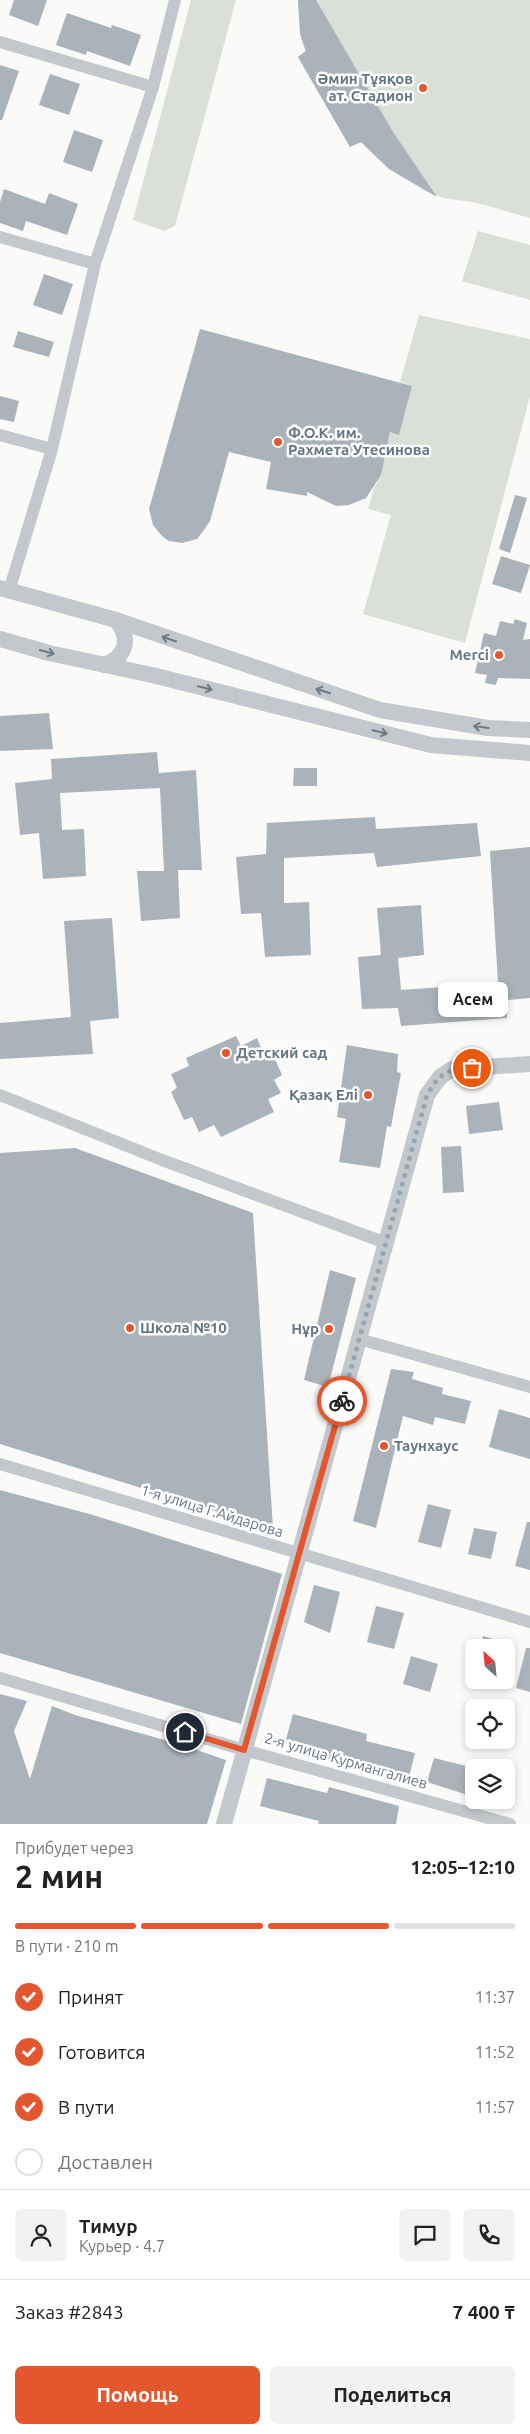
<!DOCTYPE html>
<html lang="ru">
<meta charset="utf-8">
<style>
:root{--surface:#fff;--page:#f2f2f2;--text:#202124;--muted:#757577;--line:#e0e0e0;--accent:#e4572e}
body{margin:0;font-family:Ubuntu,sans-serif;background:var(--page);color:var(--text);height:100vh;display:flex;flex-direction:column;font-size:19px;white-space:nowrap}
*{box-sizing:border-box;margin:0}
p{font-size:16px;color:var(--muted)}
.icon{flex:none;width:28px;height:28px;fill:none;stroke:currentColor;stroke-width:2;stroke-linecap:round;stroke-linejoin:round}
.map{position:relative;height:1824px;overflow:hidden}
.sheet{display:flex;flex-direction:column;background:var(--surface);flex:1}
.sheet>*{flex:none}
.needle{width:32px;rotate:333deg}
.buttons{position:absolute;left:465px;top:1639px;display:grid;gap:10px}
.buttons a{display:grid;place-items:center;width:50px;height:50px;border-radius:8px;background:var(--surface);box-shadow:0 2px 8px #0003;font-size:25px}
.pin{position:absolute;display:grid;place-items:center;width:42px;height:42px;color:#fff;margin:-21px;border:2px solid #fff;border-radius:50%;box-shadow:0 1px 5px #0007}
.courier{position:absolute;display:grid;place-items:center;width:50px;height:50px;margin:-25px;border:4px solid #e4572e;border-radius:50%;background:#fff;color:#222;box-shadow:0 1px 6px #0007}
.bubble{position:absolute;height:35px;border-radius:8px;background:var(--surface);box-shadow:0 2px 8px #0003;font-size:16px;font-weight:600;line-height:35px;text-align:center}
.overview em{font-style:normal;font-weight:600}
.overview div{display:flex;flex-direction:column-reverse}
.overview{display:flex;align-items:center;justify-content:space-between;height:85px;padding:0 15px}
h1{font-size:32px;font-weight:600;line-height:38px}
.bar{display:grid;grid-template-columns:repeat(4,1fr);gap:8px 5px;align-content:center;height:60px;padding:0 15px}
.bar i{height:6px;border-radius:4px;background:var(--line)}
.bar .on{background:var(--accent)}
.bar p{grid-column:span 4}
.line{display:flex;align-items:center;gap:12px;padding:0 15px;border-top:1px solid var(--line)}
.line div{flex:1}
.round{display:grid;place-items:center;flex:none;width:52px;height:52px;border-radius:8px;background:var(--page)}
ol{padding:0 15px;list-style:none}
li{display:flex;align-items:center;gap:15px;height:55px}
li p{margin-inline-start:auto}
li .icon{padding:5px;border-radius:50%;background:var(--accent);color:#fff;stroke-width:4}
li:last-child{color:var(--muted)}
li i{width:28px;height:28px;border:2px solid var(--line);border-radius:50%}
.primary-button{display:flex;gap:10px;margin-top:auto;padding:10px 15px}
.primary-button a{flex:1;height:58px;border-radius:8px;background:var(--accent);color:#fff;font-size:20px;font-weight:600;line-height:58px;text-align:center}
.primary-button a+a{background:var(--page);color:var(--text)}
.map>svg:first-child{display:block}
.green{fill:#dadfd7}
.building{fill:#aab3b9}
.lines{fill:none;stroke-linecap:round;stroke-linejoin:round}
.minor{stroke:#c3c8cc;stroke-width:12}
.tertiary{stroke:#c3c8cc;stroke-width:16}
.oneway{stroke:#6a7a87}
.done{stroke:#99a4ac;stroke-width:5;stroke-dasharray:0 9}
.route{stroke:#e4572e;stroke-width:6}
.poi-dot{fill:#e4572e;stroke:#fff;stroke-width:2}
.labels{text-anchor:middle;stroke-width:5;stroke-linejoin:round;paint-order:stroke}
.poi-label{font-size:15px;font-weight:bold;fill:#657683;stroke:#fff;text-anchor:end}
.street-label{font-size:15px;fill:#657683;stroke:#fff}
</style>
<div class="map">
<svg width="530" height="1824" viewBox="0 0 530 1824">
<rect width="100%" height="100%" fill="#fafaf8"/>
<g class="green">
<path d="M191 0H236L175 226 164 231 133 220Z"/>
<path d="M298 0H530V218L478 203 444 198 426 191 389 169 361 142 350 147 298 57 305 51 300 34Z"/>
<path d="M478 231 530 245V300L462 281Z"/>
<path d="M419 315 530 339V396L465 643 363 614 391 515 368 509 374 488 381 475 390 432 399 434 412 386 400 382Z"/>
</g>
<g class="building">
<path d="M14 0H47L38 26 9 15Z"/>
<path d="M298 0H316L393 132 437 197 389 169 361 142 350 147 298 57 306 51 300 34Z"/>
<path d="M67 13 111 28 112 25 141 35 130 66 87 51 86 55 56 45Z"/>
<path d="M0 65 19 71 2 120H0Z"/>
<path d="M50 74 80 84 69 115 39 105Z"/>
<path d="M74 130 103 140 92 172 63 162Z"/>
<path d="M4 189 45 204 49 193 78 204 67 235 26 221 23 231 0 223V202Z"/>
<path d="M44 274 73 284 62 315 33 305Z"/>
<path d="M200 329 412 386 399 435 390 432 381 475 366 498 349 505 336 506 307 492V496L266 489 271 462 229 452 210 521 204 530 197 539 182 543 169 541 162 536 153 525 149 509Z"/>
<path d="M18 331 54 342 49 357 13 347Z"/>
<path d="M0 396 19 401 14 422 0 419Z"/>
<path d="M515 495 527 498 510 553 499 549Z"/>
<path d="M501 556 530 565 521 593 492 584Z"/>
<path d="M515 619 527 623 523 640 530 639V679L498 678 496 685 485 683 487 675 475 673 484 633 496 636 500 621 513 624Z"/>
<path d="M49 713 53 749 0 751V716Z"/>
<path d="M157 752 159 773 196 770 202 870H178L180 918 141 921 137 871H164L160 788 60 793 62 830 84 829 86 876 43 879 39 833 20 835 15 783 52 779 51 759Z"/>
<path d="M294 768H317V786H293Z"/>
<path d="M375 817 376 829 477 823 481 856 377 867 374 853 284 858V903L309 902 311 955 265 957 261 913 241 914 236 857 266 854 267 823Z"/>
<path d="M530 847V998L507 1000V1018L401 1026 398 1008 362 1009 358 957 381 955 377 908 421 905 424 955 398 958 401 990 498 983 490 851Z"/>
<path d="M112 918 119 1018 90 1021 93 1054 0 1059V1023L71 1017 64 921Z"/>
<path d="M236 1036 241 1046 257 1038 263 1053 271 1050 282 1075 274 1080 281 1093 268 1099 274 1112 221 1137 214 1125 199 1132 192 1117 184 1120 171 1092 177 1088 171 1074 189 1066 186 1058Z"/>
<path d="M347 1045 398 1054 397 1072 401 1073 391 1127 387 1126 380 1168 339 1162 346 1119 337 1117Z"/>
<path d="M499 1102 503 1130 469 1134 466 1106Z"/>
<path d="M461 1146 464 1192 443 1193 441 1147Z"/>
<path d="M75 1148 253 1213 273 1529 0 1444V1153Z"/>
<path d="M330 1270 356 1278 328 1387 304 1380Z"/>
<path d="M391 1369 414 1372 412 1379 443 1388 442 1394 471 1401 465 1424 435 1417 433 1425 403 1416 376 1528 353 1521Z"/>
<path d="M499 1409 530 1418V1459L489 1447Z"/>
<path d="M0 1490 93 1515 282 1574 241 1724 0 1653Z"/>
<path d="M428 1504 451 1510 441 1548 418 1542Z"/>
<path d="M527 1522H530V1570L515 1566Z"/>
<path d="M474 1528 497 1532 491 1559 468 1554Z"/>
<path d="M314 1585 340 1592 330 1633 304 1622Z"/>
<path d="M376 1606 404 1613 394 1649 367 1642Z"/>
<path d="M483 1636 493 1639 491 1648H480Z"/>
<path d="M526 1648H530V1692L516 1688Z"/>
<path d="M411 1656 438 1664 430 1692 403 1684Z"/>
<path d="M0 1694 27 1701 14 1731 30 1779 52 1706 75 1715 179 1744 226 1760 207 1824H0Z"/>
<path d="M293 1714 367 1734 366 1741 415 1753 408 1781 331 1763V1760L285 1743Z"/>
<path d="M434 1758 474 1768V1797L427 1782Z"/>
<path d="M267 1778 327 1793 329 1787 399 1806 396 1824H318L319 1821 260 1806Z"/>
</g>
<g class="lines">
<g class="minor">
<path d="M0 42 153 87"/>
<path d="M0 237 95 264"/>
<path d="M0 435 52 449"/>
<path d="M9 591 52 449 95 264 153 87 175 0"/>
<path d="M0 1095 162 1160 386 1243"/>
<path d="M359 1339 530 1387"/>
<path d="M0 1464 530 1622"/>
<path d="M0 1678 241 1749 510 1824"/>
</g>
<g class="tertiary">
<path d="M0 588 116 620 380 710 488 728 530 730"/>
<path d="M0 639 49 653 152 675 431 745 530 753"/>
<path d="M104 665C127 657 131 638 116 620"/>
<path d="M224 1824 427 1095 440 1077 452 1069 530 1064"/>
</g>
</g>
<defs><path id="oneway-shaft" d="M-6 0H5M1.5-3L5.5 0L1.5 3" fill="none" stroke-width="1.6" stroke-linecap="round" stroke-linejoin="round" transform="scale(1.25)"/></defs>
<g class="oneway">
<use href="#oneway-shaft" transform="translate(169 639) rotate(-161)"/>
<use href="#oneway-shaft" transform="translate(47 652) rotate(15)"/>
<use href="#oneway-shaft" transform="translate(205 688) rotate(14)"/>
<use href="#oneway-shaft" transform="translate(323 691) rotate(-162)"/>
<use href="#oneway-shaft" transform="translate(481 727) rotate(-172)"/>
<use href="#oneway-shaft" transform="translate(380 732) rotate(14)"/>
</g>
<g class="lines">
<path class="done" d="M342 1401 427 1095C440 1073 446 1069 472 1068"/>
<path class="route" d="M185 1732 244 1750 342 1401"/>
</g>
<g class="poi-dot">
<circle cx="423" cy="88" r="5"/>
<circle cx="278" cy="442" r="5"/>
<circle cx="499" cy="655" r="5"/>
<circle cx="226" cy="1053" r="5"/>
<circle cx="368" cy="1095" r="5"/>
<circle cx="130" cy="1328" r="5"/>
<circle cx="329" cy="1329" r="5"/>
<circle cx="384" cy="1446" r="5"/>
</g>
<g class="labels">
<g class="poi-label">
<text x="413" y="84">Әмин Тұяқов<tspan x="413" dy="17">ат. Стадион</tspan></text>
<text x="288" y="438" text-anchor="start">Ф.О.К. им.<tspan x="288" dy="17">Рахмета Утесинова</tspan></text>
<text x="489" y="660">Merci</text>
<text x="236" y="1058" text-anchor="start">Детский сад</text>
<text x="358" y="1100">Қазақ Елі</text>
<text x="140" y="1333" text-anchor="start">Школа №10</text>
<text x="319" y="1334">Нұр</text>
<text x="394" y="1451" text-anchor="start">Таунхаус</text>
</g>
<g class="street-label">
<text transform="translate(212 1511) rotate(17)" y="5">1-я улица Г.Айдарова</text>
<text transform="translate(346 1761) rotate(16)" y="5">2-я улица Курмангалиев</text>
</g>
</g>
</svg>
<div class="buttons">
<a><svg class="needle" viewBox="-14 -14 28 28"><path d="M0-13l5 13h-10z" fill="#e53935"/><path d="M0 13l5-13h-10z" fill="#757577"/></svg></a>
<a><svg class="icon" aria-label="locate" viewBox="0 0 24 24"><circle cx="12" cy="12" r="6"/><path d="M12 2v4M12 18v4M2 12h4M18 12h4"/></svg></a>
<a><svg class="icon" aria-label="layers" viewBox="0 0 24 24"><path d="M12 4l9 5-9 5-9-5zM3 14l9 5 9-5"/></svg></a>
</div>
<div class="pin" style="left:472px;top:1068px;background:#ea580c"><svg class="icon" aria-label="bag" viewBox="0 0 24 24"><path d="M5 8h14l-1 12H6zM9 8a3 3 0 0 1 6 0"/></svg></div>
<div class="pin" style="left:185px;top:1732px;background:#1f2937"><svg class="icon" aria-label="home" viewBox="0 0 24 24"><path d="M3 11l9-7 9 7M6 9v11h12V9"/></svg></div>
<div class="courier" style="left:342px;top:1401px"><svg class="icon" aria-label="bike" viewBox="0 0 24 24"><circle cx="6" cy="16" r="4"/><circle cx="18" cy="16" r="4"/><path d="M6 16l4-8h5l3 8M10 8l3 8H6M13 5h3"/></svg></div>
<div class="bubble" style="left:438px;top:982px;width:70px">Асем</div>
</div>
<section class="sheet">
<div class="overview"><div><h1>2 мин</h1><p>Прибудет через</p></div><em>12:05–12:10</em></div>
<div class="bar"><i class="on"></i><i class="on"></i><i class="on"></i><i></i><p>В пути · 210 m</p></div>
<ol>
<li><svg class="icon" aria-label="check" viewBox="0 0 24 24"><path d="M5 12l5 5 9-10"/></svg>Принят<p>11:37</p></li>
<li><svg class="icon" aria-label="check" viewBox="0 0 24 24"><path d="M5 12l5 5 9-10"/></svg>Готовится<p>11:52</p></li>
<li><svg class="icon" aria-label="check" viewBox="0 0 24 24"><path d="M5 12l5 5 9-10"/></svg>В пути<p>11:57</p></li>
<li><i></i>Доставлен</li>
</ol>
<div class="line" style="height:90px"><a class="round"><svg class="icon" aria-label="person" viewBox="0 0 24 24"><circle cx="12" cy="8" r="4"/><path d="M4 21q1-7 8-7t8 7"/></svg></a><div><b>Тимур</b><p>Курьер · 4.7</p></div><a class="round"><svg class="icon" aria-label="chat" viewBox="0 0 24 24"><path d="M4 5h16v11H9l-5 4z"/></svg></a><a class="round"><svg class="icon" aria-label="phone" viewBox="0 0 24 24"><path d="M5 4h4l2 5-3 2q2 4 5 5l2-3 5 2v4C11 20 4 13 5 4z"/></svg></a></div>
<div class="line" style="height:65px"><div>Заказ #2843</div><b>7 400 ₸</b></div>
<div class="primary-button"><a>Помощь</a><a>Поделиться</a></div>
</section>
